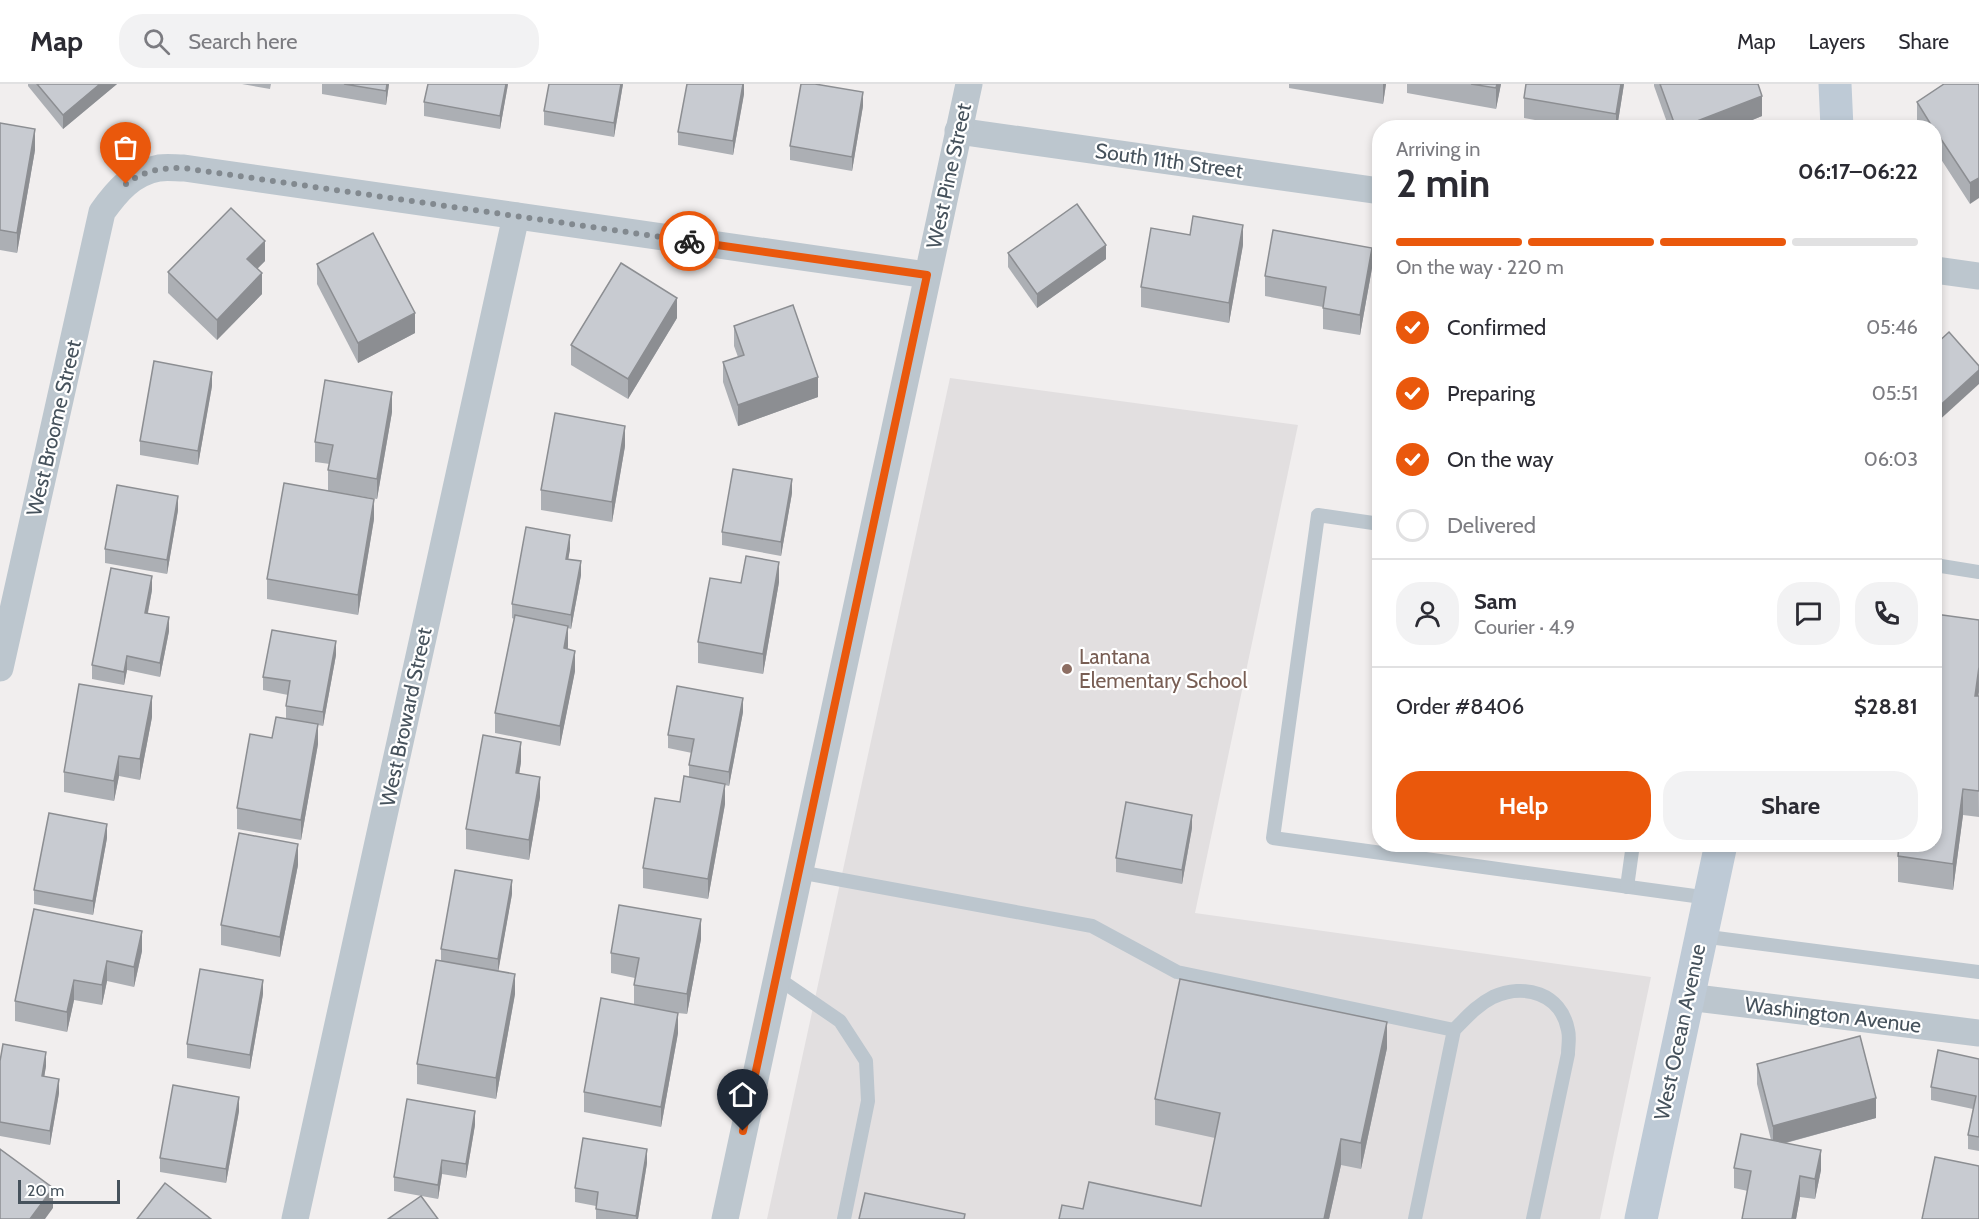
<!DOCTYPE html>
<meta charset="utf-8">
<style>
:root{--surface:#fff;--page:#f2f2f3;--text:#2b2b33;--muted:#7c7c81;--line:#e1e1e2;--accent:#ea580c}
body{margin:0;font-family:Cabin,sans-serif;background:var(--page);color:var(--text);height:100vh;display:flex;flex-direction:column;font-size:22px;white-space:nowrap}
*{box-sizing:border-box;margin:0}
p{font-size:20px;color:var(--muted)}
.icon{flex:none;width:33px;height:33px;fill:none;stroke:currentColor;stroke-width:2;stroke-linecap:round;stroke-linejoin:round}
.map{position:relative;flex:1;overflow:hidden}
.sheet{position:absolute;left:1372px;top:36px;width:570px;height:732px;display:flex;flex-direction:column;background:var(--surface);border-radius:24px;box-shadow:0 3px 9px #0003}
.sheet>*{flex:none}
.scale{position:absolute;left:18px;bottom:15px;width:102px;box-sizing:border-box;padding-left:6px;border:3px solid #46525c;border-top:0;font-size:16px;line-height:21px;white-space:nowrap;color:#46525c;-webkit-text-stroke:4px #fff;paint-order:stroke}
.pin{position:absolute;display:grid;place-items:center;width:51px;height:51px;color:#fff;margin:-62px -26px;border-radius:50% 50% 50% 0;rotate:-45deg;box-shadow:0 0 6px #0007}
.pin .icon{rotate:45deg}
.courier{position:absolute;display:grid;place-items:center;width:60px;height:60px;margin:-30px;border:4px solid #ea580c;border-radius:50%;background:#fff;color:#222;box-shadow:0 2px 8px #0007}
.head em{font-style:normal;font-weight:800}
.head div{display:flex;flex-direction:column-reverse}
.head{display:flex;align-items:center;justify-content:space-between;height:102px;padding:0 24px}
h1{font-size:39px;font-weight:800;line-height:45px}
.bar{display:grid;grid-template-columns:repeat(4,1fr);gap:9px 6px;align-content:center;height:72px;padding:0 24px}
.bar i{height:8px;border-radius:4px;background:var(--line)}
.bar .active{background:var(--accent)}
.bar p{grid-column:span 4}
.line{display:flex;align-items:center;gap:15px;padding:0 24px;border-top:2px solid var(--line)}
.line div{flex:1}
.round{display:grid;place-items:center;flex:none;width:63px;height:63px;border-radius:24px;background:var(--page)}
ol{padding:0 24px;list-style:none}
li{display:flex;align-items:center;gap:18px;height:66px}
li p{margin-inline-start:auto}
li .icon{padding:6px;border-radius:50%;background:var(--accent);color:#fff;stroke-width:4}
li:last-child{color:var(--muted)}
li i{width:33px;height:33px;border:3px solid var(--line);border-radius:50%}
.button{display:flex;gap:12px;margin-top:auto;padding:12px 24px}
.button a{flex:1;height:69px;border-radius:24px;background:var(--accent);color:#fff;font-size:24px;font-weight:800;line-height:69px;text-align:center}
.button a+a{background:var(--page);color:var(--text)}
header{display:flex;align-items:center;gap:36px;box-sizing:border-box;height:84px;padding:0 30px;background:var(--surface);border-bottom:2px solid var(--line)}
header strong{font-size:28px}
nav{display:flex;gap:33px;margin-inline-start:auto;font-size:21px}
.search{width:420px;height:54px;background:var(--page);display:flex;align-items:center;gap:15px;box-sizing:border-box;padding:0 21px;border-radius:24px;color:var(--muted);font-size:22px}
.map>svg:first-child{display:block}
.education{fill:#e2dfe0}
.lines{fill:none;stroke-linecap:round;stroke-linejoin:round}
.lane{stroke:#bcc6ce;stroke-width:14}
.street{stroke:#bcc6ce;stroke-width:27}
.secondary{stroke:#becad6;stroke-width:33}
.wall{fill:#acafb4}
.shaded-wall{fill:#8c8e92}
.building{fill:#c8cbd1;stroke:#8c8e92;stroke-width:1.5}
.done{stroke:#82898f;stroke-width:6;stroke-dasharray:0 10.8}
.route{stroke:#ea580c;stroke-width:8}
.education-dot{fill:#8d6e63;stroke:#fff;stroke-width:2}
.labels{text-anchor:middle;stroke-width:4.5;stroke-linejoin:round;paint-order:stroke}
.street-label{font-size:21px;fill:#46525c;stroke:#fff}
.education-label{font-size:21px;fill:#785e54;stroke:#fff;text-anchor:start}
</style>
<header>
<strong>Map</strong>
<div class="search"><svg class="icon" aria-label="search" viewBox="0 0 24 24"><circle cx="10" cy="10" r="6"/><path d="M15 15l6 6"/></svg>Search here</div>
<nav><a>Map</a><a>Layers</a><a>Share</a></nav>
</header>
<div class="map">
<svg width="1979" height="1135" viewBox="0 0 1979 1135">
<rect width="100%" height="100%" fill="#f1eeee"/>
<path class="education" d="M950 294 1298 341 1195 829 1651 893 1600 1135H767Z"/>
<g class="lines">
<g class="lane">
<path d="M1380 440 1318 431 1273 754 1709 814"/>
<path d="M1935 481 1979 488"/>
<path d="M799 788 1092 842 1177 888 1454 946"/>
<path d="M1627 803 1633 760"/>
<path d="M1701 852 1979 888"/>
<path d="M776 893 840 937 866 977 868 1017 844 1135"/>
<path d="M1415 1135 1454 946C1466 934 1477 921 1493 913 1524 899 1561 909 1568 946 1570 954 1568 962 1568 970L1533 1135"/>
</g>
<g class="street">
<path d="M958 47 1380 107"/>
<path d="M1935 186 1979 192"/>
<path d="M0 584 102 128C117 107 132 89 159 84 167 83 176 84 184 84L927 191"/>
<path d="M1688 913 1979 949"/>
<path d="M295 1135 516 132"/>
<path d="M725 1135 969 0"/>
</g>
<g class="secondary">
<path d="M1835 0 1837 44"/>
<path d="M1641 1135 1721 760"/>
</g>
</g>
<g class="wall">
<path d="M28 0H117L63 45 28 2Z"/>
<path d="M242 0H271L270 5Z"/>
<path d="M322 0H389L386 21 322 10Z"/>
<path d="M508 0 500 45 424 32V18Z"/>
<path d="M549 0H623L614 53 544 41V27Z"/>
<path d="M744 0V10L733 71 678 61V48Z"/>
<path d="M1289 0H1386L1383 20 1289 4Z"/>
<path d="M1407 0H1501L1496 25 1407 9Z"/>
<path d="M1526 0H1624L1617 44H1579L1524 34V14Z"/>
<path d="M1654 0H1758L1762 32 1733 44H1669L1654 2Z"/>
<path d="M1979 0 1970 120 1935 66V44H1920L1917 39V18Z"/>
<path d="M863 22 852 87 790 76V62Z"/>
<path d="M0 39 35 66 17 169 0 166Z"/>
<path d="M1243 161 1229 239 1141 223V203Z"/>
<path d="M1008 169 1106 175 1037 224 1008 183Z"/>
<path d="M265 177 257 185 262 210 217 256 168 209V188Z"/>
<path d="M317 180 415 249 358 279 317 200Z"/>
<path d="M1372 184 1360 251 1323 245V223L1265 212V192Z"/>
<path d="M677 234 628 315 571 281V261Z"/>
<path d="M734 242 818 313 738 342 723 298V278L738 273 734 262Z"/>
<path d="M212 302 198 381 140 371V357Z"/>
<path d="M392 328 377 415 328 407V386L330 380 315 378V358Z"/>
<path d="M625 362 612 438 541 426V406Z"/>
<path d="M792 409 781 472 722 461V448Z"/>
<path d="M178 426 167 490 105 479V465Z"/>
<path d="M374 435 358 531 267 515V495Z"/>
<path d="M570 465 568 475 581 491 571 545 568 544V565L575 587 560 662 495 649V629L514 535 512 534V520Z"/>
<path d="M779 498 763 590 698 579V558L741 499Z"/>
<path d="M152 506 148 529 169 547 160 593 127 586 124 601 92 595V581Z"/>
<path d="M336 571 323 642 318 641V660L301 756 237 745V724L286 635V622L288 611 263 606V593Z"/>
<path d="M1978 612 1979 733 1963 731 1953 806 1898 798V772Z"/>
<path d="M743 628 729 702 725 701V720L708 815 643 804V784L680 718 689 693V681L692 669 668 664V651Z"/>
<path d="M152 633 140 696 119 692 114 717 64 708V688Z"/>
<path d="M521 678 519 690 540 713 529 776 466 765V745Z"/>
<path d="M1192 744 1182 800 1116 788V774Z"/>
<path d="M107 754 93 831 34 820V806Z"/>
<path d="M298 781 280 873 221 861V841Z"/>
<path d="M512 810 498 887 515 910 496 1015 417 1000V980L441 876V865Z"/>
<path d="M34 825 142 867 134 903 107 897 102 921 74 916 67 948 15 937V917Z"/>
<path d="M701 855 687 930 678 929V949L661 1043 584 1028V1008L634 920V901L635 894 611 889V869Z"/>
<path d="M263 910 250 985 187 974V960Z"/>
<path d="M1387 964 1361 1085 1341 1081 1329 1135 1083 1125 1201 1122 1215 1054 1155 1041V1015Z"/>
<path d="M1979 975V1067L1968 1065V1051L1973 1025 1931 1016V1003Z"/>
<path d="M0 977 46 982 44 993 59 1009 50 1061 0 1052Z"/>
<path d="M1757 980 1876 1034 1786 1059 1821 1086 1815 1115 1800 1113 1796 1135H1742L1748 1107 1734 1104V1084L1771 1056 1757 1000Z"/>
<path d="M239 1027 226 1099 160 1088V1074Z"/>
<path d="M475 1041 466 1094 442 1090 438 1115 394 1107V1093Z"/>
<path d="M647 1079 638 1135H596V1122L575 1118V1104Z"/>
</g>
<g class="shaded-wall">
<path d="M100 0H117L63 45V31Z"/>
<path d="M387 0H389L386 21V7Z"/>
<path d="M506 0H508L500 45V32Z"/>
<path d="M621 0H623L614 53V39Z"/>
<path d="M743 0H744V10L733 71V57Z"/>
<path d="M1383 0H1386L1383 20Z"/>
<path d="M1497 0H1501L1496 25V4Z"/>
<path d="M1621 0H1624L1617 44H1616V30Z"/>
<path d="M863 8V22L852 87V73Z"/>
<path d="M1762 12V32L1733 44H1679Z"/>
<path d="M35 45V66L17 169V149Z"/>
<path d="M1979 94V114L1970 120V99Z"/>
<path d="M1243 141V161L1229 239V219Z"/>
<path d="M265 157V177L247 195V175Z"/>
<path d="M1106 161V175L1037 224V210Z"/>
<path d="M1372 164V184L1360 251V231Z"/>
<path d="M262 189V210L217 256V236Z"/>
<path d="M677 214V234L628 315V295Z"/>
<path d="M415 229V249L358 279V259Z"/>
<path d="M1979 286V300L1935 340V326Z"/>
<path d="M212 288V302L198 381V367Z"/>
<path d="M818 293V313L738 342V321Z"/>
<path d="M392 308V328L377 415V395Z"/>
<path d="M625 342V362L612 438V418Z"/>
<path d="M792 395V409L781 472V458Z"/>
<path d="M178 412V426L167 490V476Z"/>
<path d="M374 415V435L358 531V511Z"/>
<path d="M570 451V465L566 489V475Z"/>
<path d="M581 477V491L571 545V531Z"/>
<path d="M779 478V498L763 590V570Z"/>
<path d="M152 492V506L145 543V529Z"/>
<path d="M169 533V547L160 593V579Z"/>
<path d="M568 542V562L564 585V564Z"/>
<path d="M336 557V571L323 642V628Z"/>
<path d="M575 567V587L560 662V642Z"/>
<path d="M127 572V586L124 601V588Z"/>
<path d="M1979 583V608L1975 638V612Z"/>
<path d="M152 612V633L140 696V675Z"/>
<path d="M743 614V628L729 702V688Z"/>
<path d="M318 640V660L301 756V736Z"/>
<path d="M521 658V678L516 709V689Z"/>
<path d="M119 672V692L114 717V697Z"/>
<path d="M540 693V713L529 776V756Z"/>
<path d="M725 700V720L708 815V795Z"/>
<path d="M1963 705V731L1953 806V780Z"/>
<path d="M1192 731V744L1182 800V786Z"/>
<path d="M107 740V754L93 831V817Z"/>
<path d="M298 760V781L280 873V853Z"/>
<path d="M512 796V810L498 889V875Z"/>
<path d="M701 835V855L687 930V910Z"/>
<path d="M142 847V867L134 903V883Z"/>
<path d="M107 877V897L102 921V901Z"/>
<path d="M515 890V910L496 1015V994Z"/>
<path d="M74 896V916L67 948V928Z"/>
<path d="M263 896V910L250 985V971Z"/>
<path d="M678 929V949L661 1043V1023Z"/>
<path d="M1387 938V964L1361 1085V1059Z"/>
<path d="M46 968V982L42 1006V992Z"/>
<path d="M59 995V1009L50 1061V1047Z"/>
<path d="M239 1013V1027L226 1099V1085Z"/>
<path d="M1876 1014V1034L1773 1062V1042Z"/>
<path d="M475 1027V1041L466 1094V1080Z"/>
<path d="M1341 1055V1081L1329 1135H1324Z"/>
<path d="M647 1065V1079L638 1135H636Z"/>
<path d="M1821 1066V1086L1815 1115V1095Z"/>
<path d="M442 1076V1090L438 1115V1101Z"/>
<path d="M1800 1092V1113L1796 1135H1792Z"/>
<path d="M53 1104V1124L45 1135H30Z"/>
</g>
<g class="building">
<path d="M37 0H100L63 31Z"/>
<path d="M344 0H387L386 7Z"/>
<path d="M428 0H506L500 32 424 18Z"/>
<path d="M549 0H621L614 39 544 27Z"/>
<path d="M687 0H743L733 57 678 48Z"/>
<path d="M801 0H815L863 8 852 73 790 62Z"/>
<path d="M1471 0H1497L1496 4Z"/>
<path d="M1526 0H1621L1616 30 1524 14Z"/>
<path d="M1660 0H1758L1762 12 1679 44H1676Z"/>
<path d="M1944 0H1979V94L1970 99 1935 46V44H1933L1917 18Z"/>
<path d="M0 39 35 45 17 149 0 146Z"/>
<path d="M1077 120 1106 161 1037 210 1008 169Z"/>
<path d="M231 124 265 157 247 175 262 189 217 236 168 188Z"/>
<path d="M1193 132 1243 141 1229 219 1141 203 1151 144 1190 151Z"/>
<path d="M1273 146 1372 164 1360 231 1323 224 1326 203 1265 192Z"/>
<path d="M373 149 415 229 358 259 317 180Z"/>
<path d="M621 179 677 214 628 295 571 261Z"/>
<path d="M793 221 818 293 738 321 723 278 744 271 734 242Z"/>
<path d="M1949 248 1979 282V286L1935 326V261Z"/>
<path d="M154 277 212 288 198 367 140 357Z"/>
<path d="M325 296 392 308 377 395 328 386 333 361 315 358Z"/>
<path d="M555 329 625 342 612 418 541 406Z"/>
<path d="M733 385 792 395 781 458 722 448Z"/>
<path d="M284 399 374 415 358 511 267 495Z"/>
<path d="M117 401 178 412 167 476 105 465Z"/>
<path d="M526 443 570 451 566 475 581 477 571 531 512 520Z"/>
<path d="M746 472 779 478 763 570 698 558 710 494 741 499Z"/>
<path d="M111 484 152 492 145 529 169 533 160 579 127 572 124 588 92 581Z"/>
<path d="M1935 530 1979 536V583L1975 612H1979V707L1963 705 1953 780 1898 772 1899 760H1935Z"/>
<path d="M515 531 568 542 564 564 575 567 560 642 495 629Z"/>
<path d="M272 546 336 557 323 628 286 622 290 597 263 593Z"/>
<path d="M79 600 152 612 140 675 119 672 114 697 64 688Z"/>
<path d="M677 602 743 614 729 688 689 681 694 655 668 651Z"/>
<path d="M276 633 318 640 301 736 237 724 250 650 272 654Z"/>
<path d="M483 651 521 658 516 689 540 693 529 756 466 745Z"/>
<path d="M684 692 725 700 708 795 643 784 655 714 680 718Z"/>
<path d="M1126 718 1192 731 1182 786 1116 774Z"/>
<path d="M49 729 107 740 93 817 34 806Z"/>
<path d="M239 749 298 760 280 853 221 841Z"/>
<path d="M455 786 512 796 498 875 441 865Z"/>
<path d="M619 821 701 835 687 910 634 901 639 874 611 869Z"/>
<path d="M34 825 142 847 134 883 107 877 102 901 74 896 67 928 15 917Z"/>
<path d="M436 876 515 890 496 994 417 980Z"/>
<path d="M200 885 263 896 250 971 187 960Z"/>
<path d="M1180 895 1387 938 1361 1059 1341 1055 1324 1135H1059L1062 1121 1083 1125 1089 1098 1201 1122 1220 1029 1155 1015Z"/>
<path d="M601 914 678 929 661 1023 584 1008Z"/>
<path d="M1860 952 1876 1014 1773 1042 1757 980Z"/>
<path d="M3 960 46 968 42 992 59 995 50 1047 0 1038V977Z"/>
<path d="M1938 966 1979 975V1053L1968 1051 1976 1012 1931 1003Z"/>
<path d="M173 1001 239 1013 226 1085 160 1074Z"/>
<path d="M407 1015 475 1027 466 1080 442 1076 438 1101 394 1093Z"/>
<path d="M1741 1050 1821 1066 1815 1095 1800 1092 1792 1135H1742L1751 1087 1734 1084Z"/>
<path d="M583 1054 647 1065 636 1132 596 1125 598 1108 575 1104Z"/>
<path d="M0 1065 53 1104 30 1135H0Z"/>
<path d="M1935 1073 1979 1082V1135H1922Z"/>
<path d="M165 1099 211 1135H137Z"/>
<path d="M865 1109 965 1130 964 1135H859Z"/>
<path d="M421 1112 438 1135H388Z"/>
</g>
<g class="lines">
<path class="done" d="M126 100C144 86 162 84 183 84L689 157"/>
<path class="route" d="M689 157 927 191 743 1047"/>
</g>
<circle class="education-dot" cx="1067" cy="585" r="6"/>
<g class="labels">
<g class="street-label">
<text transform="translate(1169 77) rotate(8)" y="7">South 11th Street</text>
<text transform="translate(949 92) rotate(-78)" y="7">West Pine Street</text>
<text transform="translate(54 344) rotate(-77)" y="7">West Broome Street</text>
<text transform="translate(406 633) rotate(-78)" y="7">West Broward Street</text>
<text transform="translate(1833 931) rotate(7)" y="7">Washington Avenue</text>
<text transform="translate(1680 948) rotate(-78)" y="7">West Ocean Avenue</text>
</g>
<g class="education-label">
<text x="1079" y="580">Lantana<tspan x="1079" dy="24">Elementary School</tspan></text>
</g>
</g>
</svg>
<div class="scale">20 m</div>
<div class="pin" style="left:126px;top:100px;background:#ea580c"><svg class="icon" aria-label="bag" viewBox="0 0 24 24"><path d="M5 8h14l-1 12H6zM9 8a3 3 0 0 1 6 0"/></svg></div>
<div class="pin" style="left:743px;top:1047px;background:#1f2937"><svg class="icon" aria-label="home" viewBox="0 0 24 24"><path d="M3 11l9-7 9 7M6 9v11h12V9"/></svg></div>
<div class="courier" style="left:689px;top:157px"><svg class="icon" aria-label="bike" viewBox="0 0 24 24"><circle cx="6" cy="16" r="4"/><circle cx="18" cy="16" r="4"/><path d="M6 16l4-8h5l3 8M10 8l3 8H6M13 5h3"/></svg></div>
<section class="sheet">
<div class="head"><div><h1>2 min</h1><p>Arriving in</p></div><em>06:17–06:22</em></div>
<div class="bar"><i class="active"></i><i class="active"></i><i class="active"></i><i></i><p>On the way · 220 m</p></div>
<ol>
<li><svg class="icon" aria-label="check" viewBox="0 0 24 24"><path d="M5 12l5 5 9-10"/></svg>Confirmed<p>05:46</p></li>
<li><svg class="icon" aria-label="check" viewBox="0 0 24 24"><path d="M5 12l5 5 9-10"/></svg>Preparing<p>05:51</p></li>
<li><svg class="icon" aria-label="check" viewBox="0 0 24 24"><path d="M5 12l5 5 9-10"/></svg>On the way<p>06:03</p></li>
<li><i></i>Delivered</li>
</ol>
<div class="line" style="height:108px"><a class="round"><svg class="icon" aria-label="person" viewBox="0 0 24 24"><circle cx="12" cy="8" r="4"/><path d="M4 21q1-7 8-7t8 7"/></svg></a><div><b>Sam</b><p>Courier · 4.9</p></div><a class="round"><svg class="icon" aria-label="chat" viewBox="0 0 24 24"><path d="M4 5h16v11H9l-5 4z"/></svg></a><a class="round"><svg class="icon" aria-label="phone" viewBox="0 0 24 24"><path d="M5 4h4l2 5-3 2q2 4 5 5l2-3 5 2v4C11 20 4 13 5 4z"/></svg></a></div>
<div class="line" style="height:78px"><div>Order #8406</div><b>$28.81</b></div>
<div class="button"><a>Help</a><a>Share</a></div>
</section>
</div>
